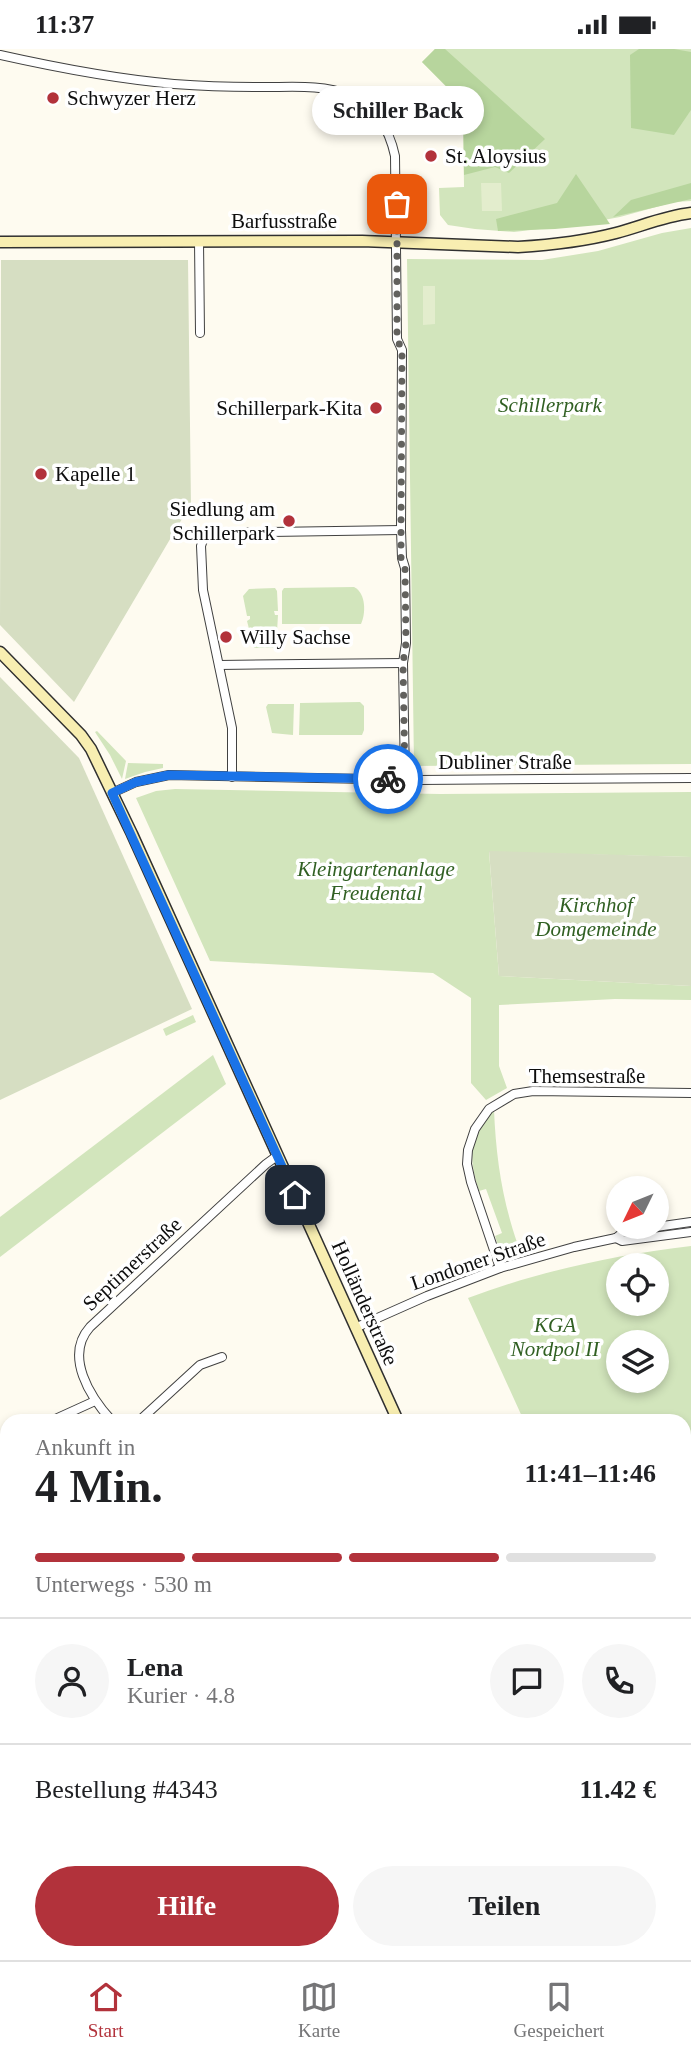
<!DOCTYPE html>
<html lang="de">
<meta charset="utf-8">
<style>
:root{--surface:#fff;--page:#f6f6f6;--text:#202124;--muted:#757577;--line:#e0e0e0;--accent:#b2323b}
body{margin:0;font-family:Georgia,serif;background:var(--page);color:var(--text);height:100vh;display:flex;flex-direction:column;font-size:26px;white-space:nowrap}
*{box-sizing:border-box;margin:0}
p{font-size:23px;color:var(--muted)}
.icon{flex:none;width:38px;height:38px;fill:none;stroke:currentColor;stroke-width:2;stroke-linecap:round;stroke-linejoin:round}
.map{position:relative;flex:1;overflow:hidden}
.details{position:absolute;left:0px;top:1365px;width:691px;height:546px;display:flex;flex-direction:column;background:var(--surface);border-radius:21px 21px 0 0;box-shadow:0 4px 10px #0003}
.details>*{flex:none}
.needle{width:46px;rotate:227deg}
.fabs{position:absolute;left:606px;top:1127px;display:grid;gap:14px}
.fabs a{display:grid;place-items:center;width:63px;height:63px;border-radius:50%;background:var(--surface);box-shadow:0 4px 10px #0003;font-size:35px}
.pin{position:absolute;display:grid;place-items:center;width:60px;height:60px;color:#fff;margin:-30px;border-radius:14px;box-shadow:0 4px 10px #0006}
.courier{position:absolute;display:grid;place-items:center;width:70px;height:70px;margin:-35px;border:5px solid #1a73e8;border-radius:50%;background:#fff;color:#222;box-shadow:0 2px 9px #0007}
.bubble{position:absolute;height:49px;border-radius:24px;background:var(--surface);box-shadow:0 4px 10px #0003;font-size:23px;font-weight:800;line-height:49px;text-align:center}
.head em{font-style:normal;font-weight:800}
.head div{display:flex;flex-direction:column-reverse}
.head{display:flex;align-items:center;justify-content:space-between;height:119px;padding:0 35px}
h1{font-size:46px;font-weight:800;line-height:52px}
.bar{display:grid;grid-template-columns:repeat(4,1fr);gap:10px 7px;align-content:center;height:84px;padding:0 35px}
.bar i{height:9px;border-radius:5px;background:var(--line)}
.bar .active{background:var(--accent)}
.bar p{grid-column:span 4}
.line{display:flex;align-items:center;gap:18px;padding:0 35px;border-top:2px solid var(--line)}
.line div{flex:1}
.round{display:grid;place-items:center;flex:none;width:74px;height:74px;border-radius:37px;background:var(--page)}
.primary-button{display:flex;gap:14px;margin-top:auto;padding:14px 35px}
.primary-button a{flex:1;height:80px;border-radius:42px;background:var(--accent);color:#fff;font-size:28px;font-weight:800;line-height:80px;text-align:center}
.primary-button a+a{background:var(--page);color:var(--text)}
.status{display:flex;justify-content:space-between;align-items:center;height:49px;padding:0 35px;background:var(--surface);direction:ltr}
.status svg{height:19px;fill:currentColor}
.tabs{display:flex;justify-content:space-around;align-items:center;height:98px;border-top:2px solid var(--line);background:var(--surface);font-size:19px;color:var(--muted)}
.tabs a{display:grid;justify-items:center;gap:4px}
.tabs .active{color:var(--accent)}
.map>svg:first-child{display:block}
.green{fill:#d2e5bc;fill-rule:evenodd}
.forest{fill:#b7d59d}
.cemetery{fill:#d6dec2}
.pitch{fill:#e3edcd}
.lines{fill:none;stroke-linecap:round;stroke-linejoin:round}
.stream{stroke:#4693c2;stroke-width:2.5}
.street-casing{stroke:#414141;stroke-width:10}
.secondary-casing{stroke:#303030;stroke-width:13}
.street{stroke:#fff;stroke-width:8}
.secondary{stroke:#f8eeb1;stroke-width:10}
.done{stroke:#62615d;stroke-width:7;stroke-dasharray:0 12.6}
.route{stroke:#1a73e8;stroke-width:9}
.poi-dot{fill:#b2323b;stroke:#fff;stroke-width:2.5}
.labels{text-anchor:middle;stroke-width:7;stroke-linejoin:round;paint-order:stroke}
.poi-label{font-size:21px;fill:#0e0e0e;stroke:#fff;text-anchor:start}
.street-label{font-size:21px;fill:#0e0e0e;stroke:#fff}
.park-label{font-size:21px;font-style:italic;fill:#316023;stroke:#fff}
</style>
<div class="status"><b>11:37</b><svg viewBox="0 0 49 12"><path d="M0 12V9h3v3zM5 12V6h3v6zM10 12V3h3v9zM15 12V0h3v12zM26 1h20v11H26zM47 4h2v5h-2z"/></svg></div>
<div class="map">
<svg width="691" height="1911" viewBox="0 0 691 1911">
<rect width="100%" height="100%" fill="#fefbf0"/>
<g class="green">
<path d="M435 0H691V152L674 153 620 168 582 175 514 183 475 180 448 176 440 166 439 139 464 138 463 55 422 13Z"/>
<path d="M691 179V715L414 717 407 210 542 211 598 202 662 184Z"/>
<path d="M354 538C366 544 366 564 361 575H282V542L284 539Z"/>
<path d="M275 539 277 542 278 562H274L275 566H278L276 599H254L247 572 250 570V567H247L243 547 249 540Z"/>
<path d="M360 653 364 657V681L362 686H299L300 654Z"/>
<path d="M268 655H294L293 686 272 684 266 658Z"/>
<path d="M97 682 126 712 122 730 110 706 95 683Z"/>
<path d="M128 714 163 715V719L145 723 125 730Z"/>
<path d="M175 740 440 745 691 743V808L489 803 499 927 691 937V951L615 950 499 956V1017L507 1039 486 1051 471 1034V949L433 924 210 912 136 749 156 742Z"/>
<path d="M193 966 196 973 166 987 163 980Z"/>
<path d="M213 1006 226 1035 0 1208V1168Z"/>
<path d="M494 1061C496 1108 502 1151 518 1196L500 1203 495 1187 502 1184 486 1140 479 1142C468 1108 469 1089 494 1061Z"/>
<path d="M691 1197V1486H684V1372H524L468 1249C540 1222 615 1206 691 1197ZM656 1216V1255H618V1216ZM618 1293H656V1332H618Z"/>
<path d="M0 1480 7 1483V1541L0 1539Z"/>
<path d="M7 1730V1820L0 1825V1735Z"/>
<path d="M427 1904H602L609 1905V1911H444Z"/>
</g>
<g class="forest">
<path d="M435 0H445L545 90 509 124 495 118 464 126 463 54 422 13Z"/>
<path d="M639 0H674L691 3V61L674 86 631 79 630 6Z"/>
<path d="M576 125 610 175 555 180 498 182 496 170 557 154Z"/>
<path d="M691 134V150L613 168 631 151Z"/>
</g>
<g class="cemetery">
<path d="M1 211H188L191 458H189L74 653 0 576Z"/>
<path d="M0 628 79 709 192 960 0 1051Z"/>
<path d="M489 802 691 808V937L499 927Z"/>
<path d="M7 1820V1904H352L365 1911H0V1826Z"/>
</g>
<g class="pitch">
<path d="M481 134H501L502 162H482Z"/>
<path d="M423 237H435V275L423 276Z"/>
</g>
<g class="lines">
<path class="stream" d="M497 1904 521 1911"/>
<g class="street-casing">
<g id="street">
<path d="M0 6C58 19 115 30 174 35 200 37 227 38 254 38 284 39 320 34 349 46 376 58 389 79 395 107L397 290 402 301 401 481 402 509 405 519 406 594 403 614 405 730"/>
<path d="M199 192 200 284"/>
<path d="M219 616 403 614"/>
<path d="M232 728V679L203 541 201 497 203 491 215 484 401 481"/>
<path d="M112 744 136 733 169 726 419 731 691 729"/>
<path d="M656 1178 691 1173"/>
<path d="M616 1189 622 1192 691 1183"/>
<path d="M500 1219 471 1133 467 1115 468 1101 475 1080 489 1060 514 1045 533 1042 691 1044"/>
<path d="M355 1279 427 1247 500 1219 574 1198 616 1189 622 1184 655 1178"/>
<path d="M51 1372 95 1352"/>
<path d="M112 1372C90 1348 64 1307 90 1278L266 1115 277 1107"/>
<path d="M139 1372 200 1316 222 1308"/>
<path d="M0 1396 7 1393"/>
<path d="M684 1496H691"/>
<path d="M684 1618 691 1625"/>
</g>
</g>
<g class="secondary-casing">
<g id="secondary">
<path d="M0 193 362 192 518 198C551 196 585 192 616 184 642 177 665 167 691 164"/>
<path d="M0 603 81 686 91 700 132 785 398 1372"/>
<path d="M0 1609 7 1615"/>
<path d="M391 1904 404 1911"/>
<path d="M626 1904V1911"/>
</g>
</g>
<use href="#street" class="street"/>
<use href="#secondary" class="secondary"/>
</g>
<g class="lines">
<path class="done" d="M388 730H405L403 614 406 594 405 519 401 509V481L402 301 397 290V155"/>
<path class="route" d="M295 1146 112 744 136 733 169 726 388 730"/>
</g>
<g class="poi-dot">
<circle cx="53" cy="49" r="7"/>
<circle cx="431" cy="107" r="7"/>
<circle cx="376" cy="359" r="7"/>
<circle cx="41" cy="425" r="7"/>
<circle cx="289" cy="472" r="7"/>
<circle cx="226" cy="588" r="7"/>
</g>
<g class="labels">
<g class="poi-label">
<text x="67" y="56">Schwyzer Herz</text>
<text x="445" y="114">St. Aloysius</text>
<text x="362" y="366" text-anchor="end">Schillerpark-Kita</text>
<text x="55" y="432">Kapelle 1</text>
<text x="275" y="467" text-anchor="end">Siedlung am<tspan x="275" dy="24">Schillerpark</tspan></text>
<text x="240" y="595">Willy Sachse</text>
</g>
<g class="street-label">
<text x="284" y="179">Barfusstraße</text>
<text x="505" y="720">Dubliner Straße</text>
<text x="587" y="1034">Themsestraße</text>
<text transform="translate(478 1212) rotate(-19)" y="7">Londoner Straße</text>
<text transform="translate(132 1215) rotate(-43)" y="7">Septimerstraße</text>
<text transform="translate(365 1254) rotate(66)" y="7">Holländerstraße</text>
</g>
<g class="park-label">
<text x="550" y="363">Schillerpark</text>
<text x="376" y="827">Kleingartenanlage<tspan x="376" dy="24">Freudental</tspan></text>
<text x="596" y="863">Kirchhof<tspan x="596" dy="24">Domgemeinde</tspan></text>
<text x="555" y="1283">KGA<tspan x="555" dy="24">Nordpol II</tspan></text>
</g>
</g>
</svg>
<div class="fabs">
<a><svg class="needle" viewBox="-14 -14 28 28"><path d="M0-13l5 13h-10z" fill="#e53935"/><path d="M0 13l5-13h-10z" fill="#757577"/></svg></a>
<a><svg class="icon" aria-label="locate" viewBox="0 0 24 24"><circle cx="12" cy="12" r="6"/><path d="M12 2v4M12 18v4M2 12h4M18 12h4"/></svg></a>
<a><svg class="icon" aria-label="layers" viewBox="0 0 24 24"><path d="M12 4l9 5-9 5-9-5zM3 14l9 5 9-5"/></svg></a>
</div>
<div class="pin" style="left:397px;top:155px;background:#ea580c"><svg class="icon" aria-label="bag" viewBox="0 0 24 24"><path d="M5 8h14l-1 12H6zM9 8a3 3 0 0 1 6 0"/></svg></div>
<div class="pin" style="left:295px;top:1146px;background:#1f2937"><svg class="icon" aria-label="home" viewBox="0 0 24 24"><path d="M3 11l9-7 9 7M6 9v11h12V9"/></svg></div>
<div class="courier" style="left:388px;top:730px"><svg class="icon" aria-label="bike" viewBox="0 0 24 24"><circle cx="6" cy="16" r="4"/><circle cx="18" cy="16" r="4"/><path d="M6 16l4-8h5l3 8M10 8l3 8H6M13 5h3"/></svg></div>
<div class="bubble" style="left:312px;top:37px;width:172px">Schiller Back</div>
<section class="details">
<div class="head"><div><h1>4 Min.</h1><p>Ankunft in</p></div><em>11:41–11:46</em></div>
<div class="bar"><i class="active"></i><i class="active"></i><i class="active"></i><i></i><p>Unterwegs · 530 m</p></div>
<div class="line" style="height:126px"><a class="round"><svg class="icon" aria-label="person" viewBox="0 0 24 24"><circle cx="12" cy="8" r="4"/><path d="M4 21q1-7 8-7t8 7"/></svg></a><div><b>Lena</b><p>Kurier · 4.8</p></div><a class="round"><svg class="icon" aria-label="chat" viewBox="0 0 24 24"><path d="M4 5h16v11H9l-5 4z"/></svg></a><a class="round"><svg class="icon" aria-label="phone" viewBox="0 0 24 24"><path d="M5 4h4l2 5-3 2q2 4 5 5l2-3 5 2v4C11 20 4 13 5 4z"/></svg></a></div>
<div class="line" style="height:91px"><div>Bestellung #4343</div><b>11.42 €</b></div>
<div class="primary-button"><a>Hilfe</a><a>Teilen</a></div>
</section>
</div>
<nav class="tabs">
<a class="active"><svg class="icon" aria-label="home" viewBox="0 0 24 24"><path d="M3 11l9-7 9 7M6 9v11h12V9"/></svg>Start</a>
<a><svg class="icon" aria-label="map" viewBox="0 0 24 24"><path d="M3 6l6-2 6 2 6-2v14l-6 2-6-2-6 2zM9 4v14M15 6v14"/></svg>Karte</a>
<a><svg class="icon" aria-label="saved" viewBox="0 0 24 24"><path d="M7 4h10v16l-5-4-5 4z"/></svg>Gespeichert</a>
</nav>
